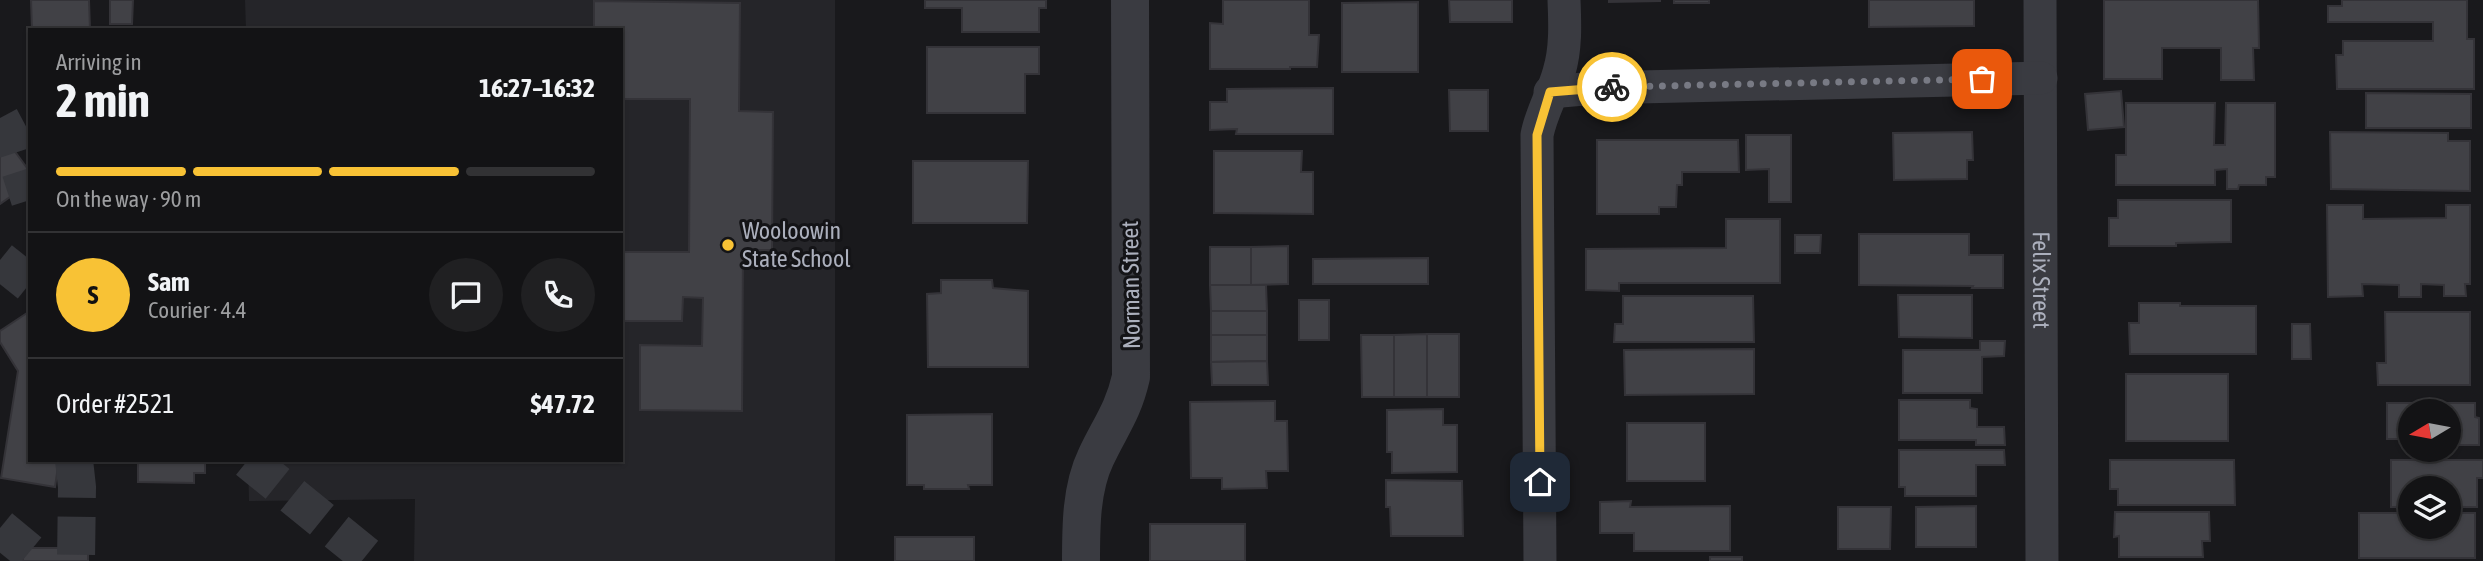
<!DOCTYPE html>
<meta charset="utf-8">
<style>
:root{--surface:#131315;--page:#202022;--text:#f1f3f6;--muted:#9d9ea0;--line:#323234;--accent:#f8c235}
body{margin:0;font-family:"Asap Condensed",sans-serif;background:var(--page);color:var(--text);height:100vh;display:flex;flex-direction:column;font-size:26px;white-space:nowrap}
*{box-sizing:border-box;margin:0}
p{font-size:23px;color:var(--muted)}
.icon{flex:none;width:38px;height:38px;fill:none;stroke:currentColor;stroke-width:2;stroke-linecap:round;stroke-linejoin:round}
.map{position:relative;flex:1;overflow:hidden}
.drawer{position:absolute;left:28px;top:28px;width:595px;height:434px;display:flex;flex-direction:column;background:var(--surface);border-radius:0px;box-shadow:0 2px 5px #0004,0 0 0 2px var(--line)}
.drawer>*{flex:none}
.needle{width:46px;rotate:260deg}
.tools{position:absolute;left:2398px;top:399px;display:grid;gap:14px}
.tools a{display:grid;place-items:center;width:63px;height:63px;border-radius:50%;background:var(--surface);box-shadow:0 2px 5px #0004,0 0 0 2px var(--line);font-size:35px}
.pin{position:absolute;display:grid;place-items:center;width:60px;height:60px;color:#fff;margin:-30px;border-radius:14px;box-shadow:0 4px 10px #0006}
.courier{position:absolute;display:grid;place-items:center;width:70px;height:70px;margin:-35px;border:5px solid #f8c235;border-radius:50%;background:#fff;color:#222;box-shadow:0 2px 9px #0007}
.head em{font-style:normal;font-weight:700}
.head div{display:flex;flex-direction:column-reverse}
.head{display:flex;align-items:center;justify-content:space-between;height:119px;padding:0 28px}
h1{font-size:46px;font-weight:700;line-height:52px}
.bar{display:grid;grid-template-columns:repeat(4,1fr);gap:10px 7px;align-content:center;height:84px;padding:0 28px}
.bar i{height:9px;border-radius:5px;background:var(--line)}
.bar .on{background:var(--accent)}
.bar p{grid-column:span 4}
.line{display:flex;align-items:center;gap:18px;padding:0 28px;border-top:2px solid var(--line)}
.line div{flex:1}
.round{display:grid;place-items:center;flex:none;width:74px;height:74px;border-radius:37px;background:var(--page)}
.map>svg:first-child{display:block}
.built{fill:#252529}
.building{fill:#414146;stroke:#343338;stroke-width:2}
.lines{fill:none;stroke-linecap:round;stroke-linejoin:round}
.motorway-tunnel{stroke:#36373c;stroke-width:38;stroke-dasharray:38 19;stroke-linecap:butt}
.minor{stroke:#3a3b41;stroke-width:33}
.tertiary{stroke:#3a3b41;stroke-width:38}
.done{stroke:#787a84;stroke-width:7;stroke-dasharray:0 12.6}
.route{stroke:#f8c235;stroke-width:9}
.poi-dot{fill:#f8c235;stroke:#141417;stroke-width:2.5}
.labels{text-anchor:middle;stroke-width:6;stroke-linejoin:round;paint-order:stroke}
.poi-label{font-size:24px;fill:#abafbc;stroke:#141417;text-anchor:start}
.street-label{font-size:24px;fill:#abafbc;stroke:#141417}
</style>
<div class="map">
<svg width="2483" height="561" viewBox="0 0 2483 561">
<rect width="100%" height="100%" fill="#19191c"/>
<path class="built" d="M245 0H835V561H414L415 499 249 501 248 460H621V30H246Z"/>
<g class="building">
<path d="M31 0H89L90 30H32Z"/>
<path d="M110 0H133L132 24H110Z"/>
<path d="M925 0H1046V8H1039V32H962V8H925Z"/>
<path d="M1223 0H1309V35H1319L1317 67H1290V69H1210V23L1223 24Z"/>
<path d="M1449 0H1512V22H1450Z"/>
<path d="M1609 0H1660V1L1609 2Z"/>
<rect x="1674" y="0" width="35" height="3"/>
<path d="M1869 0H1974V26L1869 27Z"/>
<path d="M2104 0H2258L2259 48H2253L2254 80H2221V48H2162V79H2104Z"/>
<path d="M2342 0H2467V39H2474V89H2337L2336 55H2343V41H2433V22H2328V6H2342Z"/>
<path d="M594 1 740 3 739 111 773 112 772 250H743L742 411 640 410V345L702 346 703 298 683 297 682 321H621L622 252H689L690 99H621V30H594Z"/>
<path d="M1418 2V72H1342V3Z"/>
<path d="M927 47H1039V74H1025V113H927Z"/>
<path d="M1333 88V134H1236L1237 129 1210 130V102H1227V89Z"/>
<path d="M1449 90H1488V131H1450Z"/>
<path d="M2121 91 2124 127 2088 130 2085 94Z"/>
<path d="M2366 93 2471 94V128H2366Z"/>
<path d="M2126 103H2215L2214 145H2225L2226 103H2275V177H2266V185H2239L2238 189H2227V169L2215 170V185H2116V155H2126Z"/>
<path d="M0 131 30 172V183L0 204Z"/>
<path d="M1972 132 1973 160H1967V179L1894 180 1893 133Z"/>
<path d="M2330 132 2448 133V141H2470V191L2331 189Z"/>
<path d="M1746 135H1791V202H1769V169L1746 170Z"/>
<path d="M1597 140H1738L1739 172H1682V185H1677L1676 207H1659V214H1597Z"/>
<path d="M1214 151H1302L1301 172H1313V214L1214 213Z"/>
<path d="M913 161H1028L1027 223H913Z"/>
<path d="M2118 200H2231V242L2176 243V246H2109V218H2118Z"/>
<path d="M2327 205H2363V219L2446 218V205H2470V284H2465L2466 296H2444V285L2421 284V297H2399V285L2362 284 2363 296 2328 297Z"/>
<path d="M1726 219H1780V283H1619V291L1586 290V249L1726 248Z"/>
<path d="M1859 234H1969V255H2003V288H1972L1973 286 1859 285Z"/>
<path d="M1795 235H1821L1820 253H1795Z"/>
<path d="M1288 246V284L1251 285V247Z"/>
<rect x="1210" y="247" width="41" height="38"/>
<path d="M1428 258V284H1313V259Z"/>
<path d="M941 280H992L993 288 1028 291V367H928L927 294 941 293Z"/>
<path d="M1210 285H1266L1267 311H1211Z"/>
<path d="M1898 295H1972V338L1899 337Z"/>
<path d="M1623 296H1753L1754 342H1614L1615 324H1623Z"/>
<rect x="1299" y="300" width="30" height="40"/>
<path d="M2139 303H2180V306H2256V354H2130L2129 323H2139Z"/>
<path d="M30 311V460H59L55 487 1 478 18 371 0 342V331Z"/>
<rect x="1211" y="311" width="56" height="24"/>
<path d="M2385 312H2470V385H2378L2377 363H2386Z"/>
<path d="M2292 324H2310L2311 359H2292Z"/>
<path d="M1427 334V397H1394V335Z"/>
<rect x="1427" y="334" width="32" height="63"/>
<path d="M1211 335H1267V361L1211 362Z"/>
<path d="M1361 335H1394V397H1362Z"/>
<path d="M1980 341H2005L2004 356 1982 357V393H1903V350H1980Z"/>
<path d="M1754 349V394L1625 395 1624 350Z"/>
<path d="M1267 361 1268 385H1212L1211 362Z"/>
<rect x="2126" y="374" width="102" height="67"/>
<path d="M1899 400H1970V408L1977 409V427H2004L2005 445H1976V440H1899Z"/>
<path d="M1275 401V421H1287L1288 471H1266L1267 488 1222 489V478H1191L1190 402Z"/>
<path d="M2387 403H2475V417L2479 418V445H2448V411H2410V439H2387Z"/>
<path d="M1443 409V425H1457V472L1392 473V452H1387V410Z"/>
<path d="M992 414V485H968L969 489H924V485H907V415Z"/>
<rect x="1627" y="423" width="78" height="58"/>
<path d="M1899 450H2004L2005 465H1976V496H1905V487H1899Z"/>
<path d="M131 460H205V473H194V483L138 482V463H131Z"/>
<path d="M2110 460H2234L2235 505H2118V489H2110Z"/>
<path d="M2391 460H2483V478H2477V507H2448V488H2410V507H2391Z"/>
<path d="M1386 480 1462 481 1463 536H1391L1390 507H1386Z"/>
<path d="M1631 501 1630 507 1730 506V551H1634V533H1600V502Z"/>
<path d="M1976 506V547H1916V507Z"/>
<path d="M1838 507H1891L1890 549H1838Z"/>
<path d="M2115 512H2209L2210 541H2202L2203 557H2119V536L2114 537Z"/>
<path d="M2359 513H2410V527H2448V513H2475V558H2359Z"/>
<rect x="1150" y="524" width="95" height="37"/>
<rect x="895" y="537" width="79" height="24"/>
<rect x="23" y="548" width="65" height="13"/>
<rect x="1710" y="557" width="32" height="4"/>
</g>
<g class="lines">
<g class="motorway-tunnel">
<path d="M0 118 9 135 30 200"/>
<path d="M0 260 30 284"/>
<path d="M74 460 77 487 76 561"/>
<path d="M248 460 373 561"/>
<path d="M0 528 40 561"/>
</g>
<g class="minor">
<path id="s1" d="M2040 0 2042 561"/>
<path d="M1550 92 1595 88 2041 78"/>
<path d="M1540 561 1537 135C1541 113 1553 94 1559 72 1566 49 1565 24 1564 0"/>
</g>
<path class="tertiary" d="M1081 561C1081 527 1081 488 1096 457 1110 427 1123 412 1131 377L1130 0"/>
</g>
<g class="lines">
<path class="done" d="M1612 87 1982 79"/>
<path class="route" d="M1540 482 1537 135 1550 92 1612 87"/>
</g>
<circle class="poi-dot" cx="728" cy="245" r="7"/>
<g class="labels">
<g class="poi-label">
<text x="742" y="239">Wooloowin<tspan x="742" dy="28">State School</tspan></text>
</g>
<g class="street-label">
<text dy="8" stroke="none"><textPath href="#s1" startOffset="280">Felix Street</textPath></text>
<text transform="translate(1131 285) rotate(-91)" y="8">Norman Street</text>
</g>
</g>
</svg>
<div class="tools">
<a><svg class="needle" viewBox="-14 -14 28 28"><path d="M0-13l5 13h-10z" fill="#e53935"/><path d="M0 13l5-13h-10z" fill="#9d9ea0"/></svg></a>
<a><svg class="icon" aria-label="layers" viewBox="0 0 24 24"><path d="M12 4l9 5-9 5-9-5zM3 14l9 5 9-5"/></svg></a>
</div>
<div class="pin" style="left:1982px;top:79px;background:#ea580c"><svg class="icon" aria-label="bag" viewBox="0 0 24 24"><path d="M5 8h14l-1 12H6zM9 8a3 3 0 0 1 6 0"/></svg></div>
<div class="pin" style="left:1540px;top:482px;background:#1f2937"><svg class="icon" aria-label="home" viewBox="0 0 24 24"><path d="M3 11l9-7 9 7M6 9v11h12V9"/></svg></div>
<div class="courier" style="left:1612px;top:87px"><svg class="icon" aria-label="bike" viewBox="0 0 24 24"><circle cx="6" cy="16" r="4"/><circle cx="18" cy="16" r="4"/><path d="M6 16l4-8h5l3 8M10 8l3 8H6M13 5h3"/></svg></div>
<section class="drawer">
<div class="head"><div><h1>2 min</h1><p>Arriving in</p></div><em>16:27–16:32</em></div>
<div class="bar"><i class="on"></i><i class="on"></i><i class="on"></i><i></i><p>On the way · 90 m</p></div>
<div class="line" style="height:126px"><b class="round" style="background:var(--accent);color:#111">S</b><div><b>Sam</b><p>Courier · 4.4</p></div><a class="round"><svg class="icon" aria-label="chat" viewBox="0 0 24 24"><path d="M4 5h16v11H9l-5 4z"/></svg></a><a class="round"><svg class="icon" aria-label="phone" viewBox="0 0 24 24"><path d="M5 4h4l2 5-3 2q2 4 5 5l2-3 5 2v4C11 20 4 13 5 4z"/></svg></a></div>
<div class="line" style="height:91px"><div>Order #2521</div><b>$47.72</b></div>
</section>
</div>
